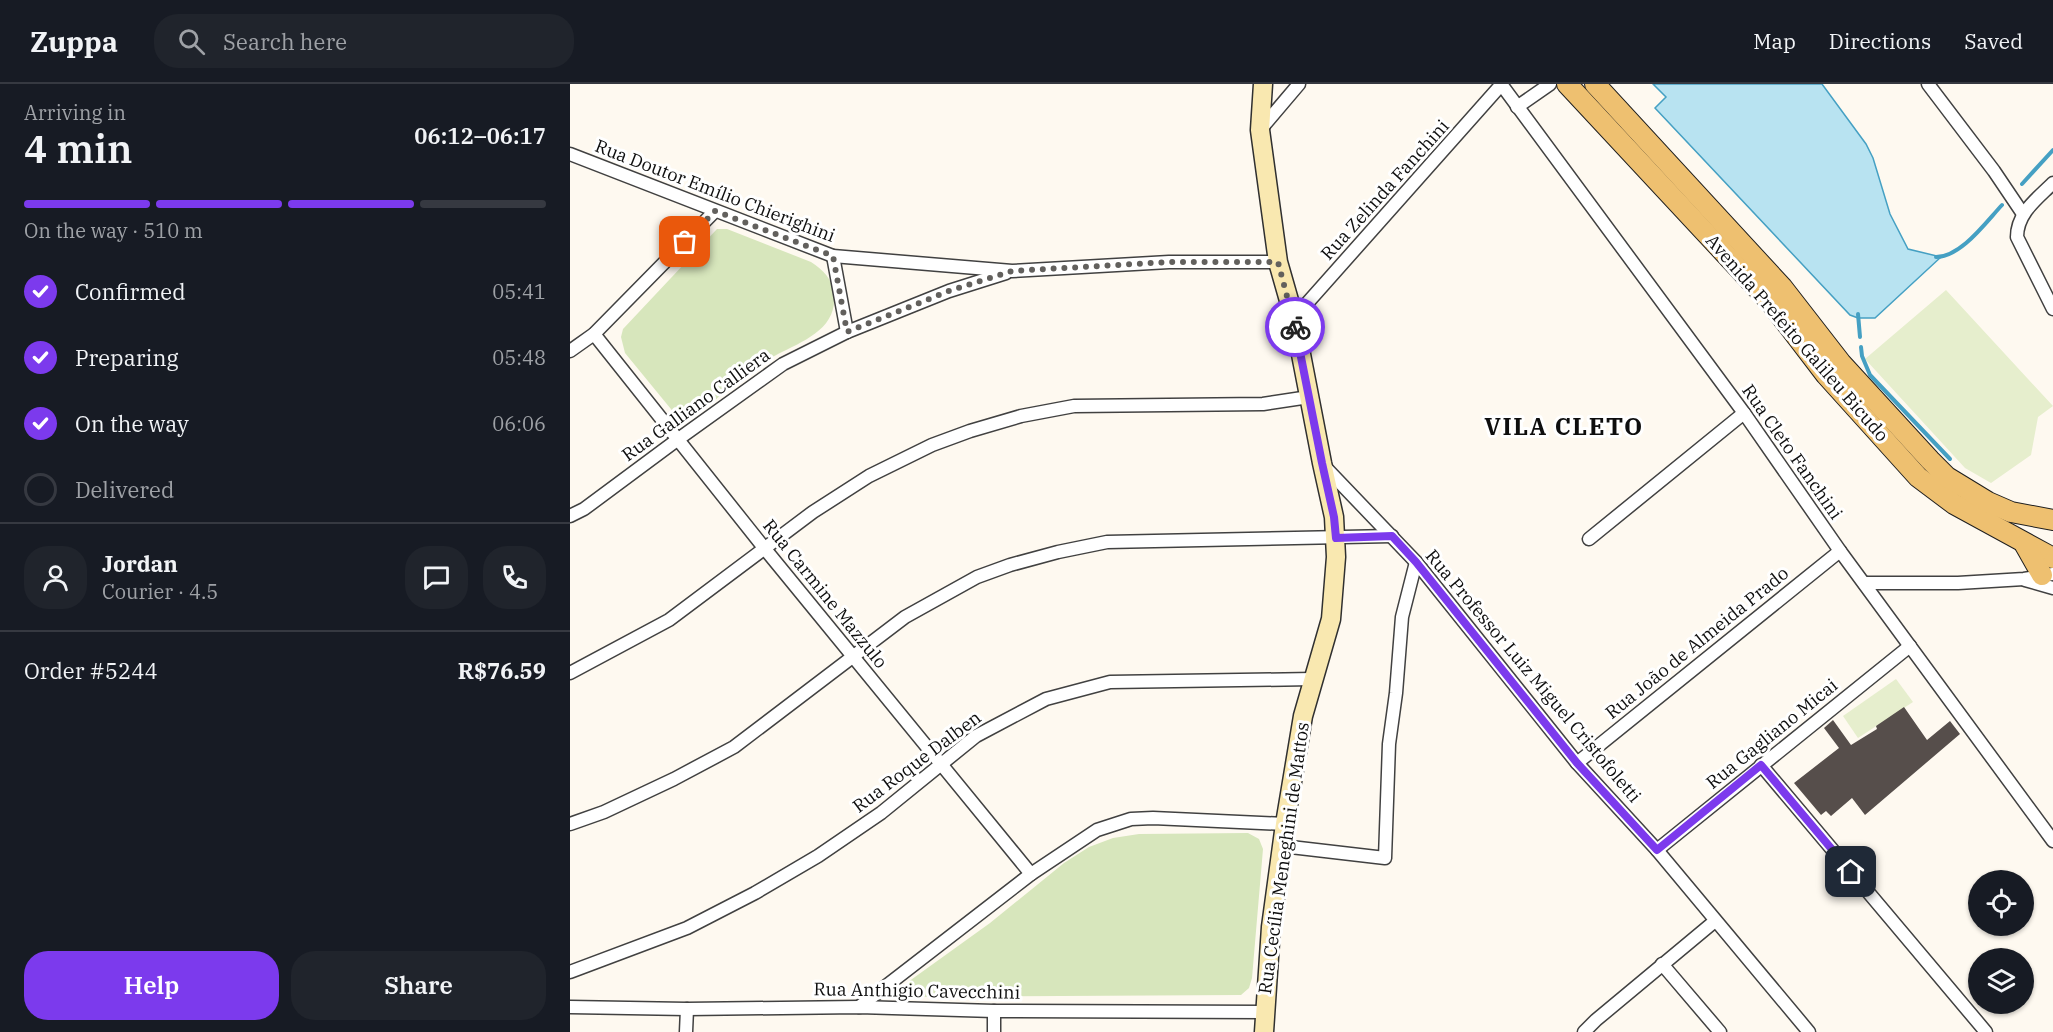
<!DOCTYPE html>
<meta charset="utf-8">
<style>
:root{--surface:#171b24;--page:#20242c;--text:#f1f3f6;--muted:#9ea1a6;--line:#363941;--accent:#7c3aed}
body{margin:0;font-family:"IBM Plex Serif",serif;background:var(--page);color:var(--text);height:100vh;display:flex;flex-direction:column;font-size:22px;white-space:nowrap}
*{box-sizing:border-box;margin:0}
p{font-size:20px;color:var(--muted)}
.icon{flex:none;width:33px;height:33px;fill:none;stroke:currentColor;stroke-width:2;stroke-linecap:round;stroke-linejoin:round}
.map{position:relative;flex:1;overflow:hidden}
.panel{display:flex;flex-direction:column;background:var(--surface);width:570px}
.panel>*{flex:none}
.controls{position:absolute;left:1398px;top:786px;display:grid;gap:12px}
.controls a{display:grid;place-items:center;width:66px;height:66px;border-radius:50%;background:var(--surface);box-shadow:0 2px 4px #0004;font-size:30px}
.pin{position:absolute;display:grid;place-items:center;width:51px;height:51px;color:#fff;margin:-26px;border-radius:12px;box-shadow:0 3px 9px #0006}
.courier{position:absolute;display:grid;place-items:center;width:60px;height:60px;margin:-30px;border:4px solid #7c3aed;border-radius:50%;background:#fff;color:#222;box-shadow:0 2px 8px #0007}
.headline em{font-style:normal;font-weight:600}
.headline div{display:flex;flex-direction:column-reverse}
.headline{display:flex;align-items:center;justify-content:space-between;height:102px;padding:0 24px}
h1{font-size:39px;font-weight:600;line-height:45px}
.bar{display:grid;grid-template-columns:repeat(4,1fr);gap:9px 6px;align-content:center;height:72px;padding:0 24px}
.bar i{height:8px;border-radius:4px;background:var(--line)}
.bar .on{background:var(--accent)}
.bar p{grid-column:span 4}
.line{display:flex;align-items:center;gap:15px;padding:0 24px;border-top:2px solid var(--line)}
.line div{flex:1}
.round{display:grid;place-items:center;flex:none;width:63px;height:63px;border-radius:24px;background:var(--page)}
ol{padding:0 24px;list-style:none}
li{display:flex;align-items:center;gap:18px;height:66px}
li p{margin-inline-start:auto}
li .icon{padding:6px;border-radius:50%;background:var(--accent);color:#fff;stroke-width:4}
li:last-child{color:var(--muted)}
li i{width:33px;height:33px;border:3px solid var(--line);border-radius:50%}
.primary-button{display:flex;gap:12px;margin-top:auto;padding:12px 24px}
.primary-button a{flex:1;height:69px;border-radius:24px;background:var(--accent);color:#fff;font-size:24px;font-weight:600;line-height:69px;text-align:center}
.primary-button a+a{background:var(--page);color:var(--text)}
header{display:flex;align-items:center;gap:36px;box-sizing:border-box;height:84px;padding:0 30px;background:var(--surface);border-bottom:2px solid var(--line)}
header strong{font-size:28px}
nav{display:flex;gap:33px;margin-inline-start:auto;font-size:21px}
.search{width:420px;height:54px;background:var(--page);display:flex;align-items:center;gap:15px;box-sizing:border-box;padding:0 21px;border-radius:24px;color:var(--muted);font-size:22px}
main{display:flex;flex:1;min-height:0}
.map>svg:first-child{display:block}
.green{fill:#d7e6bc}
.pitch{fill:#e6eecd}
.water{fill:#b8e3f1;stroke:#45a0c3;stroke-width:1.5}
.lines{fill:none;stroke-linecap:round;stroke-linejoin:round}
.stream{stroke:#45a0c3;stroke-width:4}
.building{fill:#564e4b}
.street-casing{stroke:#414141;stroke-width:15}
.secondary-casing{stroke:#303030;stroke-width:21}
.primary-casing{stroke:#1f1f1f;stroke-width:22}
.street{stroke:#fff;stroke-width:12}
.secondary{stroke:#f9e8b0;stroke-width:18}
.primary{stroke:#eec070;stroke-width:20}
.done{stroke:#62605d;stroke-width:6;stroke-dasharray:0 10.8}
.route{stroke:#7c3aed;stroke-width:8}
.labels{text-anchor:middle;stroke-width:6;stroke-linejoin:round;paint-order:stroke}
.street-label{font-size:18px;fill:#0e0e0e;stroke:#fff}
.district-label{font-size:24px;font-weight:bold;letter-spacing:1.5px;fill:#0e0e0e;stroke:#fff}
</style>
<header>
<strong>Zuppa</strong>
<div class="search"><svg class="icon" aria-label="search" viewBox="0 0 24 24"><circle cx="10" cy="10" r="6"/><path d="M15 15l6 6"/></svg>Search here</div>
<nav><a>Map</a><a>Directions</a><a>Saved</a></nav>
</header>
<main>
<section class="panel">
<div class="headline"><div><h1>4 min</h1><p>Arriving in</p></div><em>06:12–06:17</em></div>
<div class="bar"><i class="on"></i><i class="on"></i><i class="on"></i><i></i><p>On the way · 510 m</p></div>
<ol>
<li><svg class="icon" aria-label="check" viewBox="0 0 24 24"><path d="M5 12l5 5 9-10"/></svg>Confirmed<p>05:41</p></li>
<li><svg class="icon" aria-label="check" viewBox="0 0 24 24"><path d="M5 12l5 5 9-10"/></svg>Preparing<p>05:48</p></li>
<li><svg class="icon" aria-label="check" viewBox="0 0 24 24"><path d="M5 12l5 5 9-10"/></svg>On the way<p>06:06</p></li>
<li><i></i>Delivered</li>
</ol>
<div class="line" style="height:108px"><a class="round"><svg class="icon" aria-label="person" viewBox="0 0 24 24"><circle cx="12" cy="8" r="4"/><path d="M4 21q1-7 8-7t8 7"/></svg></a><div><b>Jordan</b><p>Courier · 4.5</p></div><a class="round"><svg class="icon" aria-label="chat" viewBox="0 0 24 24"><path d="M4 5h16v11H9l-5 4z"/></svg></a><a class="round"><svg class="icon" aria-label="phone" viewBox="0 0 24 24"><path d="M5 4h4l2 5-3 2q2 4 5 5l2-3 5 2v4C11 20 4 13 5 4z"/></svg></a></div>
<div class="line" style="height:78px"><div>Order #5244</div><b>R$76.59</b></div>
<div class="primary-button"><a>Help</a><a>Share</a></div>
</section>
<div class="map">
<svg width="1483" height="948" viewBox="0 0 1483 948">
<rect width="100%" height="100%" fill="#fef9f0"/>
<g class="green">
<path d="M147 145H157L241 178C253 186 263 195 264 211 267 245 233 257 208 270 195 277 181 286 169 295 157 304 135 328 122 333 116 335 110 333 105 330L55 269 51 253 53 245Z"/>
<path d="M678 749 689 755 693 765 682 894 679 904 671 911 342 913 337 905 338 898 420 839 494 779 519 763 543 754 569 750Z"/>
</g>
<g class="pitch">
<path d="M1376 206 1483 322 1468 333 1461 371 1421 399 1395 384 1295 275Z"/>
<path d="M1326 595 1343 618 1288 654 1273 632Z"/>
</g>
<path class="water" d="M1083 0H1252L1296 60 1303 74 1320 130 1338 165 1371 173 1305 234H1288L1280 231 1085 24 1096 13Z"/>
<g class="lines">
<g class="stream">
<path d="M1452 100 1483 66"/>
<path d="M1366 173C1391 173 1416 138 1432 121"/>
<path d="M1288 230 1290 253"/>
<path d="M1291 263 1292 272 1300 291 1380 375"/>
</g>
</g>
<path class="building" d="M1334 623 1357 656 1380 637 1390 650 1295 731 1282 714 1261 732 1256 727 1251 731 1224 699 1269 664 1254 644 1263 636 1281 661 1307 645 1306 642Z"/>
<g class="lines">
<g class="street-casing">
<g id="street">
<path d="M931 0 1174 329 1270 467 1483 757"/>
<path d="M1358 0 1424 87 1453 130"/>
<path d="M947 23 980 0"/>
<path d="M690 46 729 0"/>
<path d="M0 70 263 172 442 187 599 178H708"/>
<path d="M1483 99C1467 115 1447 129 1447 153L1483 225"/>
<path d="M263 172 277 248"/>
<path d="M724 234 931 1"/>
<path d="M24 250 195 465 461 790"/>
<path d="M0 267 24 250 145 127"/>
<path d="M754 382 846 478 1007 679 1087 766 1239 948"/>
<path d="M0 432 14 425 107 356 213 280 277 248 379 207 436 189"/>
<path d="M1019 455 1174 329"/>
<path d="M1455 496 1483 504"/>
<path d="M1294 499H1388L1454 495 1483 490"/>
<path d="M0 589 99 536 243 428 299 392 362 361 400 347 451 332 504 322 693 320 739 313"/>
<path d="M1007 679 1270 467"/>
<path d="M1191 681 1416 948"/>
<path d="M0 740 34 728 104 695 164 663 335 533 407 493 440 481 488 468 537 458 822 452"/>
<path d="M712 762 815 774 819 660 826 609 832 533 846 478"/>
<path d="M1087 766 1340 562"/>
<path d="M1092 880 1150 948"/>
<path d="M0 888 117 844 185 809 248 772 311 729 406 652 476 615 540 598 743 595"/>
<path d="M0 923 117 925 289 923 424 927 694 928"/>
<path d="M289 923 461 790 527 746 561 735 583 734 715 740"/>
<path d="M424 927V948"/>
<path d="M116 948 117 925"/>
<path d="M1014 948 1026 936 1145 837"/>
</g>
</g>
<g class="secondary-casing">
<path id="secondary" d="M693 0 690 46 708 178 724 234 752 379 764 433 766 473 761 535 733 632 715 740 701 843 694 948"/>
</g>
<g class="primary-casing">
<g id="primary">
<path d="M997 0 1201 219 1256 291 1348 393 1384 420 1483 474"/>
<path d="M1025 0 1212 203 1271 279 1360 376 1377 393 1418 418 1441 428 1483 436"/>
<path d="M1455 461 1472 491"/>
</g>
</g>
<use href="#street" class="street"/>
<use href="#secondary" class="secondary"/>
<use href="#primary" class="primary"/>
</g>
<g class="lines">
<path class="done" d="M115 158 145 127 263 172 277 248 379 207 442 187 599 178H708L725 243"/>
<path class="route" d="M725 243 752 379 764 433 766 454 822 452 846 478 1007 679 1087 766 1191 681 1281 788"/>
</g>
<g class="labels">
<g class="street-label">
<text transform="translate(815 106) rotate(-48)" y="6">Rua Zelinda Fanchini</text>
<text transform="translate(145 107) rotate(21)" y="6">Rua Doutor Emílio Chierighini</text>
<text transform="translate(1227 254) rotate(49)" y="6">Avenida Prefeito Galileu Bicudo</text>
<text transform="translate(126 321) rotate(-36)" y="6">Rua Galliano Calliera</text>
<text transform="translate(1222 368) rotate(55)" y="6">Rua Cleto Fanchini</text>
<text transform="translate(255 510) rotate(51)" y="6">Rua Carmine Mazzulo</text>
<text transform="translate(1127 559) rotate(-39)" y="6">Rua João de Almeida Prado</text>
<text transform="translate(963 592) rotate(50)" y="6">Rua Professor Luiz Miguel Cristofoletti</text>
<text transform="translate(1202 650) rotate(-39)" y="6">Rua Gagliano Micai</text>
<text transform="translate(347 678) rotate(-37)" y="6">Rua Roque Dalben</text>
<text transform="translate(714 774) rotate(-82)" y="6">Rua Cecília Meneghini de Mattos</text>
<text transform="translate(347 907) rotate(1)" y="6">Rua Anthigio Cavecchini</text>
</g>
<g class="district-label">
<text x="994" y="351">VILA CLETO</text>
</g>
</g>
</svg>
<div class="controls">
<a><svg class="icon" aria-label="locate" viewBox="0 0 24 24"><circle cx="12" cy="12" r="6"/><path d="M12 2v4M12 18v4M2 12h4M18 12h4"/></svg></a>
<a><svg class="icon" aria-label="layers" viewBox="0 0 24 24"><path d="M12 4l9 5-9 5-9-5zM3 14l9 5 9-5"/></svg></a>
</div>
<div class="pin" style="left:115px;top:158px;background:#ea580c"><svg class="icon" aria-label="bag" viewBox="0 0 24 24"><path d="M5 8h14l-1 12H6zM9 8a3 3 0 0 1 6 0"/></svg></div>
<div class="pin" style="left:1281px;top:788px;background:#1f2937"><svg class="icon" aria-label="home" viewBox="0 0 24 24"><path d="M3 11l9-7 9 7M6 9v11h12V9"/></svg></div>
<div class="courier" style="left:725px;top:243px"><svg class="icon" aria-label="bike" viewBox="0 0 24 24"><circle cx="6" cy="16" r="4"/><circle cx="18" cy="16" r="4"/><path d="M6 16l4-8h5l3 8M10 8l3 8H6M13 5h3"/></svg></div>
</div>
</main>
